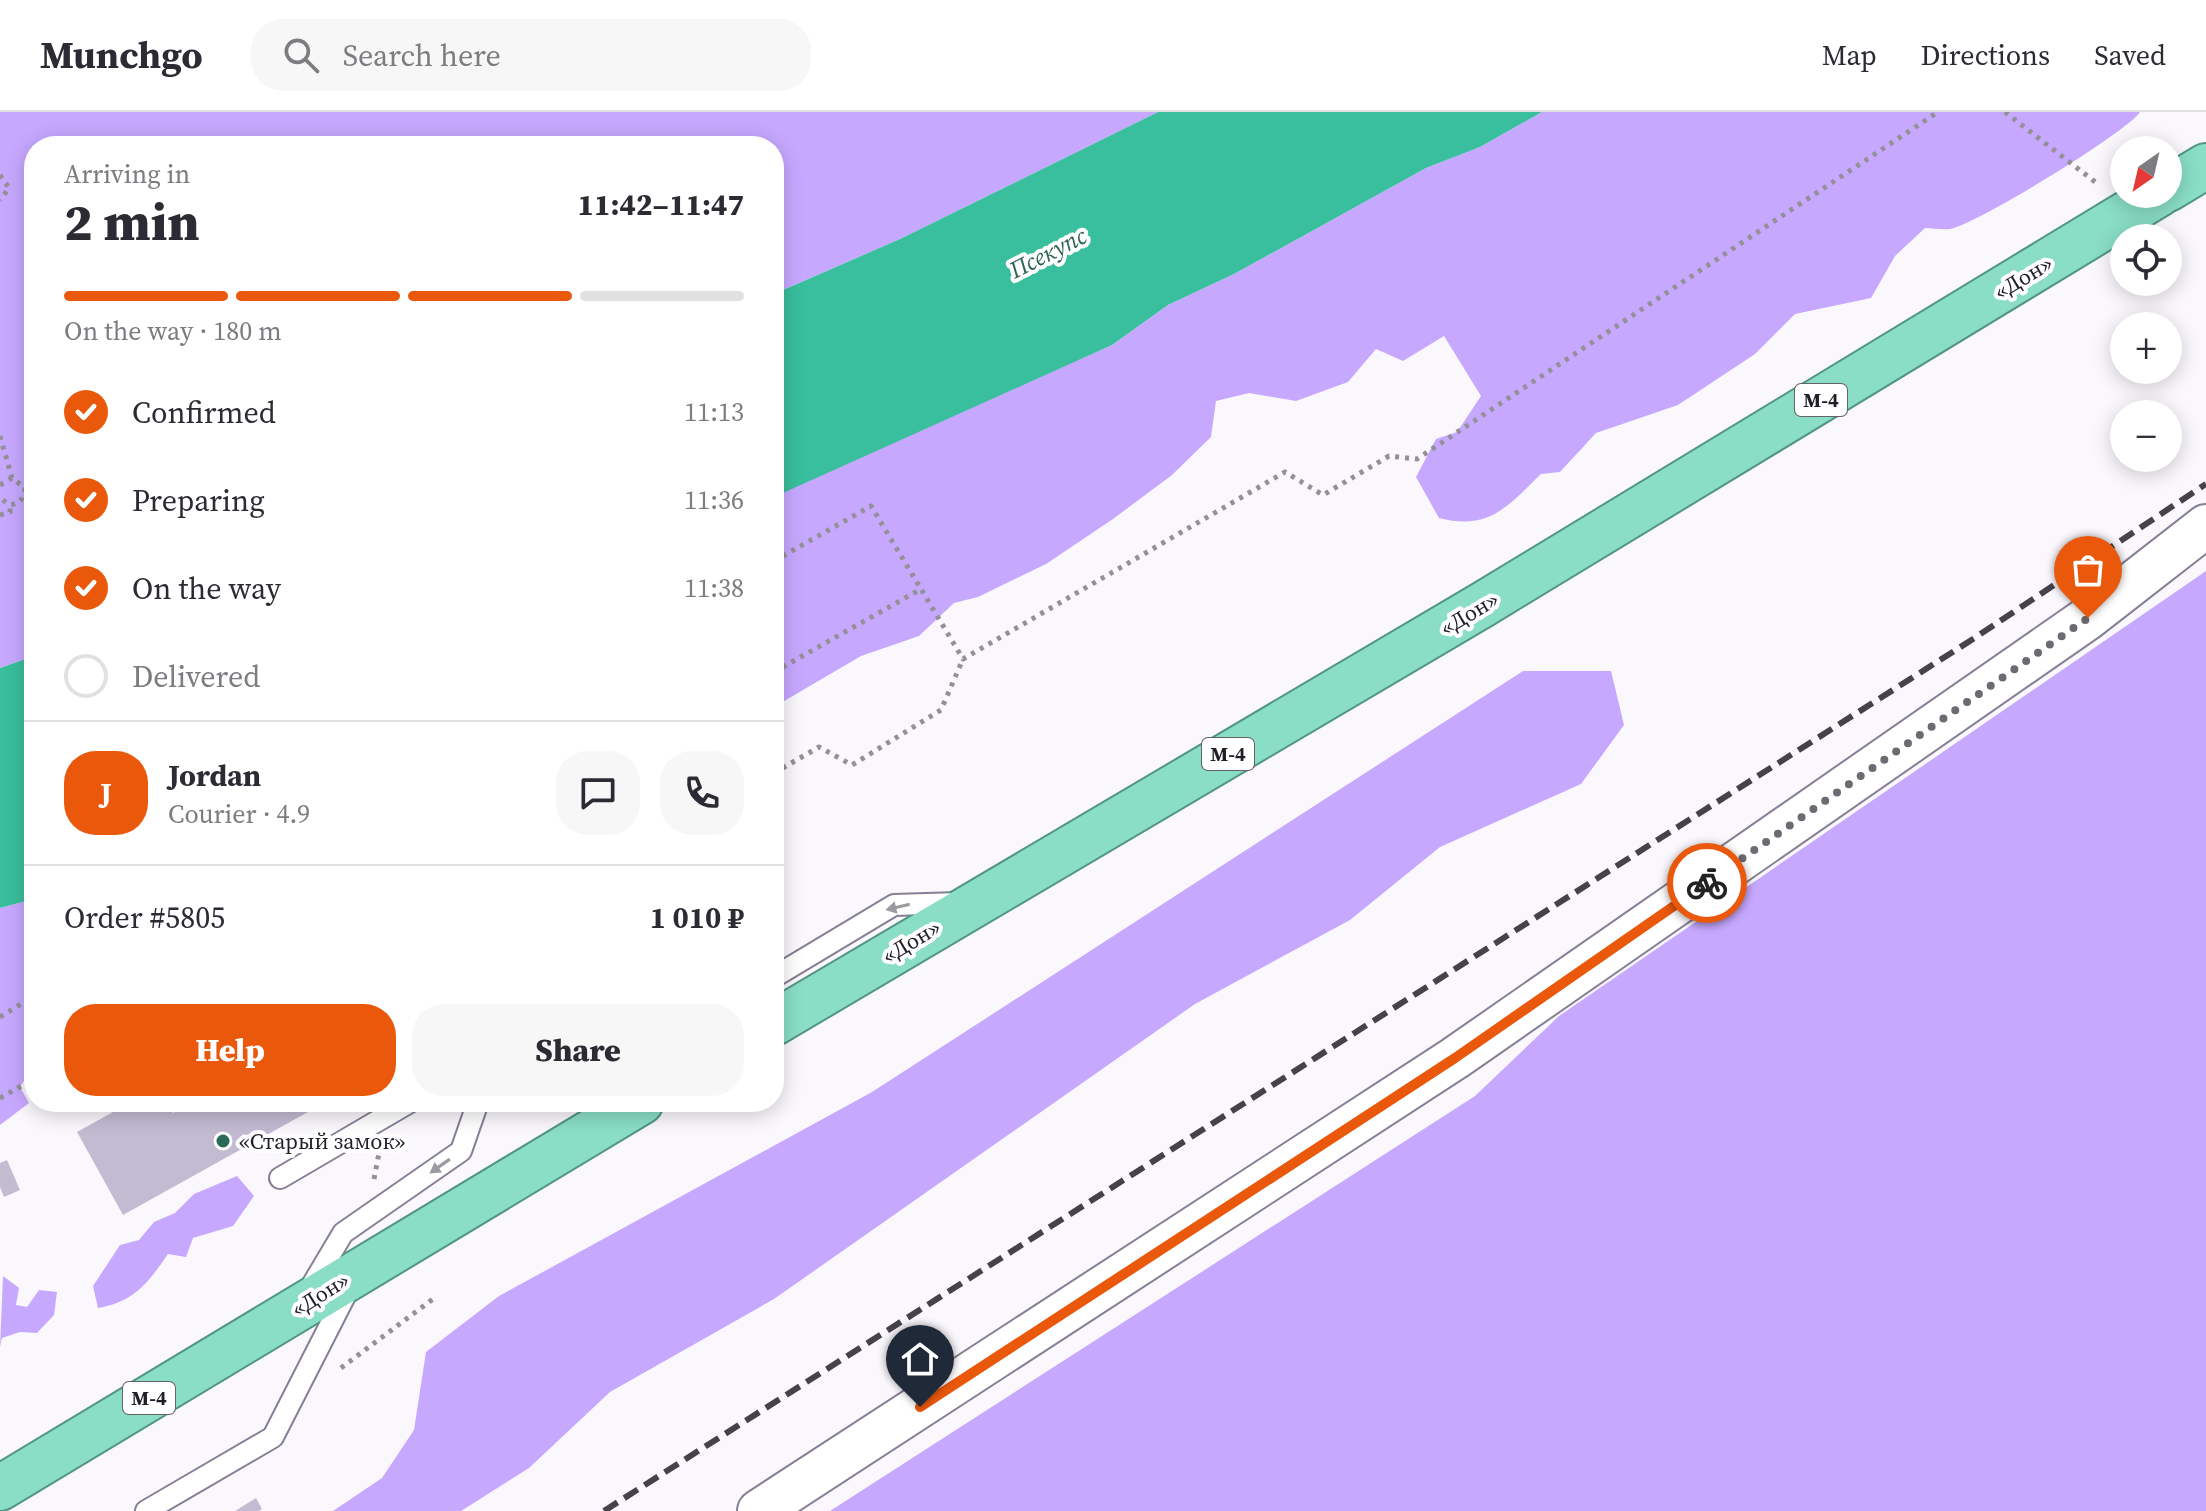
<!DOCTYPE html>
<meta charset="utf-8">
<style>
:root{--surface:#fff;--page:#f7f7f7;--text:#2b2b33;--muted:#7c7c81;--line:#e1e1e2;--accent:#ea580c}
body{margin:0;font-family:"Source Serif 4",serif;background:var(--page);color:var(--text);height:100vh;display:flex;flex-direction:column;font-size:30px;white-space:nowrap}
*{box-sizing:border-box;margin:0}
p{font-size:26px;color:var(--muted)}
.icon{flex:none;width:44px;height:44px;fill:none;stroke:currentColor;stroke-width:2;stroke-linecap:round;stroke-linejoin:round}
.map{position:relative;flex:1;overflow:hidden}
.sheet{position:absolute;left:24px;top:24px;width:760px;height:976px;display:flex;flex-direction:column;background:var(--surface);border-radius:32px;box-shadow:0 4px 20px #0003}
.sheet>*{flex:none}
.needle{width:52px;rotate:214deg}
.fabs{position:absolute;left:2110px;top:24px;display:grid;gap:16px}
.fabs a{display:grid;place-items:center;width:72px;height:72px;border-radius:50%;background:var(--surface);box-shadow:0 4px 20px #0003;font-size:40px}
.pin{position:absolute;display:grid;place-items:center;width:68px;height:68px;color:#fff;margin:-82px -34px;border-radius:50% 50% 50% 0;rotate:-45deg;box-shadow:0 0 8px #0007}
.pin .icon{rotate:45deg}
.courier{position:absolute;display:grid;place-items:center;width:80px;height:80px;margin:-40px;border:6px solid #ea580c;border-radius:50%;background:#fff;color:#222;box-shadow:0 2px 10px #0007}
.headline em{font-style:normal;font-weight:800}
.headline div{display:flex;flex-direction:column-reverse}
.headline{display:flex;align-items:center;justify-content:space-between;height:136px;padding:0 40px}
h1{font-size:52px;font-weight:800;line-height:60px}
.bar{display:grid;grid-template-columns:repeat(4,1fr);gap:12px 8px;align-content:center;height:96px;padding:0 40px}
.bar i{height:10px;border-radius:6px;background:var(--line)}
.bar .current{background:var(--accent)}
.bar p{grid-column:span 4}
.line{display:flex;align-items:center;gap:20px;padding:0 40px;border-top:2px solid var(--line)}
.line div{flex:1}
.round{display:grid;place-items:center;flex:none;width:84px;height:84px;border-radius:32px;background:var(--page)}
ol{padding:0 40px;list-style:none}
li{display:flex;align-items:center;gap:24px;height:88px}
li p{margin-inline-start:auto}
li .icon{padding:8px;border-radius:50%;background:var(--accent);color:#fff;stroke-width:4}
li:last-child{color:var(--muted)}
li i{width:44px;height:44px;border:4px solid var(--line);border-radius:50%}
.primary-button{display:flex;gap:16px;margin-top:auto;padding:16px 40px}
.primary-button a{flex:1;height:92px;border-radius:32px;background:var(--accent);color:#fff;font-size:32px;font-weight:800;line-height:92px;text-align:center}
.primary-button a+a{background:var(--page);color:var(--text)}
header{display:flex;align-items:center;gap:48px;box-sizing:border-box;height:112px;padding:0 40px;background:var(--surface);border-bottom:2px solid var(--line)}
header strong{font-size:38px}
nav{display:flex;gap:44px;margin-inline-start:auto;font-size:28px}
.search{width:560px;height:72px;background:var(--page);display:flex;align-items:center;gap:20px;box-sizing:border-box;padding:0 28px;border-radius:32px;color:var(--muted);font-size:30px}
.map>svg:first-child{display:block}
.forest{fill:#c7a8ff}
.water{fill:#39bf9d}
.building{fill:#c2bbd2}
.lines{fill:none;stroke-linecap:round;stroke-linejoin:round}
.service-casing{stroke:#867f95;stroke-width:24}
.minor-casing{stroke:#867f95;stroke-width:46}
.trunk-casing{stroke:#529585;stroke-width:48}
.path{stroke:#939097;stroke-width:5;stroke-dasharray:4 6;stroke-linecap:butt}
.service{stroke:#fff;stroke-width:20}
.minor{stroke:#fff;stroke-width:42}
.trunk{stroke:#8adec6;stroke-width:44}
.rail{stroke:#45424a;stroke-width:6;stroke-dasharray:16 8;stroke-linecap:butt}
.oneway{fill:#9b9a9e}
.done{stroke:#6d6a72;stroke-width:8;stroke-dasharray:0 14.4}
.route{stroke:#ea580c;stroke-width:10}
.poi-dot{fill:#2a6a58;stroke:#fff;stroke-width:3}
.labels{text-anchor:middle;stroke-width:8;stroke-linejoin:round;paint-order:stroke}
.shield{fill:#fff;stroke:#646268;stroke-width:2}
.shield-label{font-size:20px;font-weight:bold;fill:#211e27}
.street-label{font-size:22px;fill:#211e27;stroke:#fff}
.poi-label{font-size:22px;fill:#211e27;stroke:#fff;text-anchor:start}
.water-label{font-size:24px;font-style:italic;fill:#2f6354;stroke:#fff}
</style>
<header>
<strong>Munchgo</strong>
<div class="search"><svg class="icon" aria-label="search" viewBox="0 0 24 24"><circle cx="10" cy="10" r="6"/><path d="M15 15l6 6"/></svg>Search here</div>
<nav><a>Map</a><a>Directions</a><a>Saved</a></nav>
</header>
<div class="map">
<svg width="2206" height="1399" viewBox="0 0 2206 1399">
<rect width="100%" height="100%" fill="#faf8fd"/>
<g class="forest">
<path d="M0 0H1158L900 127 774 182V34H34V544L0 556Z"/>
<path d="M1542 0H2140C2126 21 1975 113 1950 117 1942 118 1932 116 1925 116L1895 144 1871 186 1795 202 1755 242 1678 293 1596 321 1560 360 1541 362C1508 394 1489 419 1439 406L1416 365 1436 327 1457 320 1481 284 1444 224 1403 249 1376 237 1348 270 1296 289 1249 281 1216 289 1211 325 1172 363 1113 407 1046 452 978 485 954 491 919 524 861 544 774 595V385L780 380 1112 233 1168 193 1234 162 1426 56 1480 35Z"/>
<path d="M2206 459V1399H830L1475 984 1559 904Z"/>
<path d="M1523 559H1611L1624 613 1581 672 1440 735 1350 808 1195 892 774 1187 610 1280 529 1356 461 1399H333L382 1366 414 1318 426 1240 499 1184 872 980Z"/>
<path d="M34 787V953L20 975 29 991 0 1013V796Z"/>
<path d="M237 1064 254 1084 233 1114 193 1126 186 1145 168 1142C148 1171 134 1190 98 1196L93 1174 120 1133 139 1128 154 1110 175 1101 194 1082Z"/>
<path d="M3 1164 19 1176 16 1193 27 1195 39 1178 57 1180 54 1203 37 1221 20 1220 2 1226 0 1235Z"/>
</g>
<g class="water">
<path d="M1158 0H1542L1480 35 1426 56 1234 162 1168 193 1112 233 774 385V182L900 127Z"/>
<path d="M34 544V787L0 796V556Z"/>
</g>
<g class="building">
<path d="M131 990H168L173 1001 192 990H326L123 1103 77 1020Z"/>
<path d="M7 1048 20 1078 4 1085 0 1075V1051Z"/>
<path d="M256 1386 262 1397 259 1399H235Z"/>
</g>
<g class="lines">
<g class="service-casing">
<g id="service">
<path d="M774 865 894 793 959 791"/>
<path d="M280 1066 410 990"/>
<path d="M308 1180 343 1121 461 1039 478 990"/>
<path d="M146 1399 273 1325 350 1174"/>
</g>
</g>
<g class="minor-casing">
<path id="minor" d="M759 1399 1455 946 2088 506 2206 414"/>
</g>
<g class="trunk-casing">
<g id="trunk">
<path d="M2168 77 2206 54"/>
<path d="M774 911 1482 493 2159 82"/>
<path d="M0 1376 641 990"/>
</g>
</g>
<g class="path">
<path d="M2005 0 2099 73"/>
<path d="M0 63 9 76 0 88"/>
<path d="M0 324 12 366"/>
<path d="M0 373 12 366 25 376C23 387 21 391 10 393L0 386"/>
<path d="M0 403 10 400V393"/>
<path d="M774 449 871 394 921 477"/>
<path d="M774 560 921 477 963 547 1285 360 1323 383 1389 344 1417 347 1938 0"/>
<path d="M774 661 819 635 852 653 941 598 963 547"/>
<path d="M0 905 34 884"/>
<path d="M0 986 34 967"/>
<path d="M374 1067 379 1041"/>
<path d="M341 1256 433 1187"/>
</g>
<use href="#service" class="service"/>
<use href="#minor" class="minor"/>
<use href="#trunk" class="trunk"/>
<path class="rail" d="M604 1399 1973 527 2206 372"/>
</g>
<defs><path id="oneway-solid" d="M-6-.8H1V-3.2L6.5 0L1 3.2V.8H-6Z" transform="scale(2)"/></defs>
<g class="oneway">
<use href="#oneway-solid" transform="translate(898 795) rotate(167)"/>
<use href="#oneway-solid" transform="translate(440 1054) rotate(145)"/>
</g>
<g class="lines">
<path class="done" d="M1707 771 2088 506"/>
<path class="route" d="M920 1295 1455 946 1707 771"/>
</g>
<circle class="poi-dot" cx="223" cy="1029" r="8"/>
<g class="labels">
<g class="shield">
<rect x="1795" y="272" width="52" height="32" rx="6"/>
<rect x="1202" y="626" width="52" height="32" rx="6"/>
<rect x="123" y="1270" width="52" height="32" rx="6"/>
</g>
<g class="shield-label">
<text x="1821" y="295">М-4</text>
<text x="1228" y="649">М-4</text>
<text x="149" y="1293">М-4</text>
</g>
<g class="street-label">
<text transform="translate(2023 165) rotate(-31)" y="8">«Дон»</text>
<text transform="translate(1469 501) rotate(-31)" y="8">«Дон»</text>
<text transform="translate(911 829) rotate(-31)" y="8">«Дон»</text>
<text transform="translate(320 1182) rotate(-32)" y="8">«Дон»</text>
</g>
<g class="poi-label">
<text x="239" y="1037">«Старый замок»</text>
</g>
<g class="water-label">
<text transform="translate(1048 141) rotate(-27)" y="8">Псекупс</text>
</g>
</g>
</svg>
<div class="fabs">
<a><svg class="needle" viewBox="-14 -14 28 28"><path d="M0-13l5 13h-10z" fill="#e53935"/><path d="M0 13l5-13h-10z" fill="#7c7c81"/></svg></a>
<a><svg class="icon" aria-label="locate" viewBox="0 0 24 24"><circle cx="12" cy="12" r="6"/><path d="M12 2v4M12 18v4M2 12h4M18 12h4"/></svg></a>
<a>+</a>
<a>−</a>
</div>
<div class="pin" style="left:2088px;top:506px;background:#ea580c"><svg class="icon" aria-label="bag" viewBox="0 0 24 24"><path d="M5 8h14l-1 12H6zM9 8a3 3 0 0 1 6 0"/></svg></div>
<div class="pin" style="left:920px;top:1295px;background:#1f2937"><svg class="icon" aria-label="home" viewBox="0 0 24 24"><path d="M3 11l9-7 9 7M6 9v11h12V9"/></svg></div>
<div class="courier" style="left:1707px;top:771px"><svg class="icon" aria-label="bike" viewBox="0 0 24 24"><circle cx="6" cy="16" r="4"/><circle cx="18" cy="16" r="4"/><path d="M6 16l4-8h5l3 8M10 8l3 8H6M13 5h3"/></svg></div>
<section class="sheet">
<div class="headline"><div><h1>2 min</h1><p>Arriving in</p></div><em>11:42–11:47</em></div>
<div class="bar"><i class="current"></i><i class="current"></i><i class="current"></i><i></i><p>On the way · 180 m</p></div>
<ol>
<li><svg class="icon" aria-label="check" viewBox="0 0 24 24"><path d="M5 12l5 5 9-10"/></svg>Confirmed<p>11:13</p></li>
<li><svg class="icon" aria-label="check" viewBox="0 0 24 24"><path d="M5 12l5 5 9-10"/></svg>Preparing<p>11:36</p></li>
<li><svg class="icon" aria-label="check" viewBox="0 0 24 24"><path d="M5 12l5 5 9-10"/></svg>On the way<p>11:38</p></li>
<li><i></i>Delivered</li>
</ol>
<div class="line" style="height:144px"><b class="round" style="background:var(--accent);color:#fff">J</b><div><b>Jordan</b><p>Courier · 4.9</p></div><a class="round"><svg class="icon" aria-label="chat" viewBox="0 0 24 24"><path d="M4 5h16v11H9l-5 4z"/></svg></a><a class="round"><svg class="icon" aria-label="phone" viewBox="0 0 24 24"><path d="M5 4h4l2 5-3 2q2 4 5 5l2-3 5 2v4C11 20 4 13 5 4z"/></svg></a></div>
<div class="line" style="height:104px"><div>Order #5805</div><b>1 010 ₽</b></div>
<div class="primary-button"><a>Help</a><a>Share</a></div>
</section>
</div>
